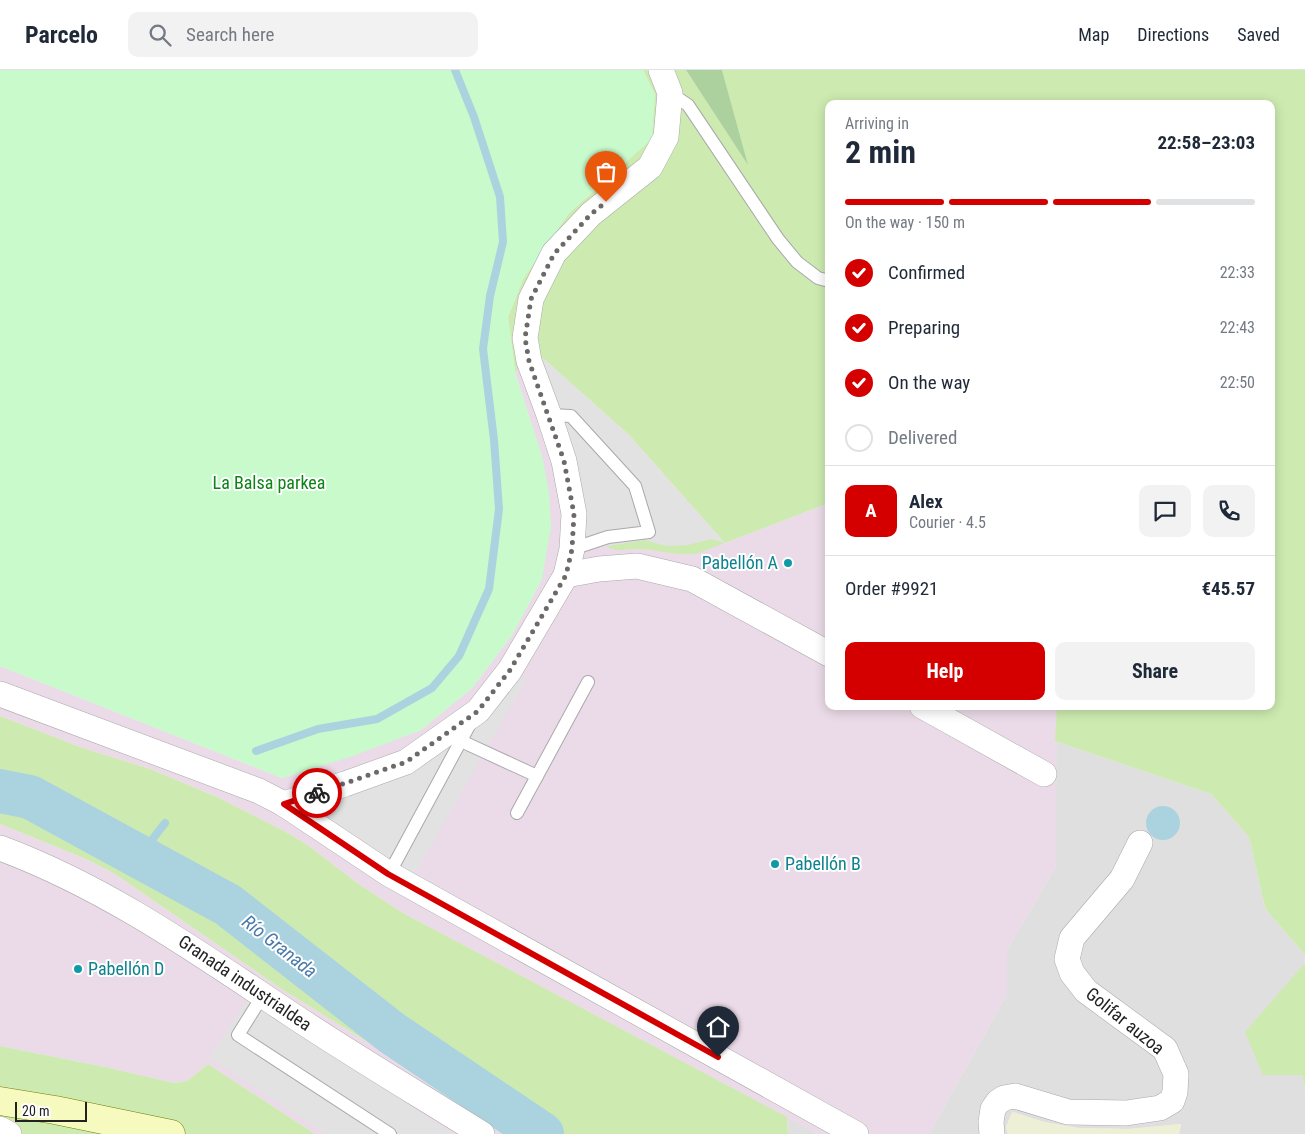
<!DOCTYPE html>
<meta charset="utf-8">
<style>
:root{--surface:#fff;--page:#f2f2f3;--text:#1f2937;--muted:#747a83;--line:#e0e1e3;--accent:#d40000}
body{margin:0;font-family:"Roboto Condensed",sans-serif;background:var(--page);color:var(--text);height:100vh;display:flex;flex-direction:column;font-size:19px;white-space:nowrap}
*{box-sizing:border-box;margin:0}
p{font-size:16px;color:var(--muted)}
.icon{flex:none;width:28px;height:28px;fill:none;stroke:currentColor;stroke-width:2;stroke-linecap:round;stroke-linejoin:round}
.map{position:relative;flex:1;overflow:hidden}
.panel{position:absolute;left:825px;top:30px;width:450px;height:610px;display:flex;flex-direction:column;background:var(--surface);border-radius:10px;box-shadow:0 2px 12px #0003}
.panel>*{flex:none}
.scale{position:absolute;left:15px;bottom:12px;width:72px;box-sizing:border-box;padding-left:5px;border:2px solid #222;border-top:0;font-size:14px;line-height:18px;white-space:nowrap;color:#222;-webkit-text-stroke:4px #fff;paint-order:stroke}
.pin{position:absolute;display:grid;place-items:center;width:42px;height:42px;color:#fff;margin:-51px -21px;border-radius:50% 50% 50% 0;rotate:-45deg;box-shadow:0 0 5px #0007}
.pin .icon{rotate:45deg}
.courier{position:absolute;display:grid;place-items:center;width:50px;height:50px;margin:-25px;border:4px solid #d40000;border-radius:50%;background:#fff;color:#222;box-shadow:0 1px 6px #0007}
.overview em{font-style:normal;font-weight:700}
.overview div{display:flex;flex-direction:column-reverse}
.overview{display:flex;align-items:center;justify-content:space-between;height:85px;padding:0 20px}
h1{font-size:32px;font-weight:700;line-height:38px}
.bar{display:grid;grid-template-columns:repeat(4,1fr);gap:8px 5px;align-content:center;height:60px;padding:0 20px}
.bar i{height:6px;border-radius:4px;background:var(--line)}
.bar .active{background:var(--accent)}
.bar p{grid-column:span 4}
.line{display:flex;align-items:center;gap:12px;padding:0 20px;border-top:1px solid var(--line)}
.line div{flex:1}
.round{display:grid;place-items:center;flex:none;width:52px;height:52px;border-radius:10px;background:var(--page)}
ol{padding:0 20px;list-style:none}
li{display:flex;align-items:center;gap:15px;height:55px}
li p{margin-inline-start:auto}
li .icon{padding:5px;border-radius:50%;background:var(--accent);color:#fff;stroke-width:4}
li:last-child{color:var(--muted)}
li i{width:28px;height:28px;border:2px solid var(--line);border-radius:50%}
.primary-button{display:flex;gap:10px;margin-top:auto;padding:10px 20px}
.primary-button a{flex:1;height:58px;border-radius:10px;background:var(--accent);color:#fff;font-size:20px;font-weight:700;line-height:58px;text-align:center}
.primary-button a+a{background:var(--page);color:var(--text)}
header{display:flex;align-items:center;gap:30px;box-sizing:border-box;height:70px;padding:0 25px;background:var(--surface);border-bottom:1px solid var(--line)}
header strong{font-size:24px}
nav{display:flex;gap:28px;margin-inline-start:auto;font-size:18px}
.search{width:350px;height:45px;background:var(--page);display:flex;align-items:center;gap:12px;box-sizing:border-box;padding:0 18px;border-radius:10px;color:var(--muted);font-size:19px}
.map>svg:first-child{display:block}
.residential{fill:#e0dfdf}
.industrial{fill:#ebdbe8}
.farmland{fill:#eef0d5}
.grass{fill:#cdebb0}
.forest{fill:#add19e}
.park{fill:#c8facc}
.parking{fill:#e2e2e2}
.water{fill:#aad3df}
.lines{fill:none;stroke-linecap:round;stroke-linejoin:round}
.stream{stroke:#aad3df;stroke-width:8}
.river{stroke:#aad3df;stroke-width:44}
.lane-casing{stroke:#a9a9a9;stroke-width:14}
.street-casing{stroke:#a9a9a9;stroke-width:26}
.secondary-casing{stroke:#707d05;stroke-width:29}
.lane{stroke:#fff;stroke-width:12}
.street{stroke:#fff;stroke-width:25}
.secondary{stroke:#f7fabf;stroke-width:28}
.done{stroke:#6b6a68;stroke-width:5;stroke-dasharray:0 9}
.route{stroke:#d40000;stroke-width:6}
.culture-dot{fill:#0f9aa8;stroke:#fff;stroke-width:2}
.labels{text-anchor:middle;stroke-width:4;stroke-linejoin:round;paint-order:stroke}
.park-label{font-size:18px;fill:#0c8416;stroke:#fff}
.culture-label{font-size:18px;fill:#0d838f;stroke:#fff;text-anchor:start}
.street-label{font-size:18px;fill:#222;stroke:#fff}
.water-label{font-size:19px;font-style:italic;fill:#4a7aab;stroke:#fff}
</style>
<header>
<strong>Parcelo</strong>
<div class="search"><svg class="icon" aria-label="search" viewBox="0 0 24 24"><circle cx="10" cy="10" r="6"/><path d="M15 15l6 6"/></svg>Search here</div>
<nav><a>Map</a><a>Directions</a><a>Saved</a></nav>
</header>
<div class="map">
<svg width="1305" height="1064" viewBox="0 0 1305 1064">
<rect width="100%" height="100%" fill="#f2efe9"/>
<g class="residential">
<path d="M1055 671 1211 724 1249 767 1265 838 1305 885 1302 1005 1305 1020V1064H1179L1181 1054 1129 1059 1078 1058 1044 1052 1013 1042 1006 1057 1008 1064H929L1007 924V880L1056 796Z"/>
<path d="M787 1047 818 1064H788Z"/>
</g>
<g class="industrial">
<path d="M536 282 725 473 829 433V636H1057L1056 796 1007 880V924L929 1064H818L403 843 357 813 309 776 286 762 217 727 150 699 83 678 0 646V596L282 708 421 660 472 618 512 565 542 509 543 390 515 302Z"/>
<path d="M0 754 86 789 115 804 283 920 517 1064H315L208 994 187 1011 174 1013 105 997 0 976Z"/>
</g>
<path class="farmland" d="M1012 1042 1044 1052 1078 1058 1129 1059 1181 1054 1179 1064H1008L1006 1057Z"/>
<g class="grass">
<path d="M643 0H686L747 93 722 0H1305V885L1265 838 1249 767 1211 724 1055 671 1057 636H1271V34H829V433L696 484C674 486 654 478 633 479 624 480 617 481 609 478L607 476 645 470 667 476 687 475 712 469 724 472 629 365 537 283 515 302 508 247 523 209 569 143 626 93 655 25Z"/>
<path d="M0 646 83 678 150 699 217 727 286 762 309 776 357 813 403 843 787 1047 788 1064H517L283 920 115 804 86 789 0 754Z"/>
<path d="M1305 893V1020L1302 1005H1263L1245 962Z"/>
<path d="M0 976 105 997 174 1013 187 1011 208 994 315 1064H0Z"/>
</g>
<path class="forest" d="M686 0H722L748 95Z"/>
<path class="park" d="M0 0H643L655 25 652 69 569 143 523 209 508 247 515 302 543 390 549 424 551 456 542 509 512 565 472 618 421 660 353 686 282 708 0 596Z"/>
<g class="parking">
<path d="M536 282 629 365 725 473 712 469 687 475 667 476 645 470 607 476 588 481 578 402Z"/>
<path d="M531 601 413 807 302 733 441 681Z"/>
<path d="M248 929 453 1064H326L209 987Z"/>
</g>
<circle class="water" cx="1163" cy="753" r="17"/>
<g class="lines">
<g class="stream">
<path d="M256 681 318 659 377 649 432 618 459 586 489 519 499 439 494 370 483 279 490 226 503 172 500 127 474 47 455 0"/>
<path d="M136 785 148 775 165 753"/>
</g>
<path class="river" d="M0 721 30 727 228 835 392 963 542 1064"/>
<g class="lane-casing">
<g id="lane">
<path d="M670 23 688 35 778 169 797 192 818 208 829 211"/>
<path d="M549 345 571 346 635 416 649 462 608 467 572 479"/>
<path d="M461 671 537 706"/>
<path d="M517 743 588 612"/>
<path d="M389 804 471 652"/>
<path d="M263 925 238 965 390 1064"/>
</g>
</g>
<g class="street-casing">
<g id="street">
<path d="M566 505 599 499 637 496 692 509 829 584"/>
<path d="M0 624 259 721 284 734 389 804 856 1064"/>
<path d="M922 636 1044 704"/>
<path d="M284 734 345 714 406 692 478 641 510 600 566 505 572 479 574 444 564 391 549 345 529 291 525 268 531 229 554 183 591 144 650 97 666 67 670 23 661 0"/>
<path d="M0 778C105 817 196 881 289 943 352 985 418 1024 482 1064"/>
<path d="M0 1059 9 1064"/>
<path d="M992 1064 991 1052 993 1039 998 1032 1004 1028 1015 1026 1068 1042 1126 1043 1160 1038 1172 1031 1175 1022 1176 1004 1165 979 1086 921 1072 903 1067 889 1072 868 1122 809 1140 773"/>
</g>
</g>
<g class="secondary-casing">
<path id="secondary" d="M0 1031 55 1040 171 1064"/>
</g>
<use href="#lane" class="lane"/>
<use href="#street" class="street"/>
<use href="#secondary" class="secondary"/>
</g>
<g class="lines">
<path class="done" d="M317 723 406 692 478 641 510 600 566 505 572 479 574 444 564 391 529 291 525 268 531 229 554 184 591 144 606 132"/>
<path class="route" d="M317 723 284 734 388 804 718 987"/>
</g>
<g class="culture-dot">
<circle cx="788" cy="493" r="5"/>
<circle cx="775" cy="794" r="5"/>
<circle cx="78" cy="899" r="5"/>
</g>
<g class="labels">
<g class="park-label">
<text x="269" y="419">La Balsa parkea</text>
</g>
<g class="culture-label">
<text x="778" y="499" text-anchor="end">Pabellón A</text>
<text x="785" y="800">Pabellón B</text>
<text x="88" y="905">Pabellón D</text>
</g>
<g class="street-label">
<text transform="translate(245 913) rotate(34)" y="6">Granada industrialdea</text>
<text transform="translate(1125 951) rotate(39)" y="6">Golifar auzoa</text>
</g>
<g class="water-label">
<text transform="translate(280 876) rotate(38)" y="7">Río Granada</text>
</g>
</g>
</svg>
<div class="scale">20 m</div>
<div class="pin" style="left:606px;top:132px;background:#ea580c"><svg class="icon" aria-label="bag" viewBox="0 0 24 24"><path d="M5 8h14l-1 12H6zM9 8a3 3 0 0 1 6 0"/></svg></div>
<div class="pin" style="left:718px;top:987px;background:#1f2937"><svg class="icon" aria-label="home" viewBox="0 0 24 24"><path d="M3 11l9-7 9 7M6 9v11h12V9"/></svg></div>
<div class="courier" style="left:317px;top:723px"><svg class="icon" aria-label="bike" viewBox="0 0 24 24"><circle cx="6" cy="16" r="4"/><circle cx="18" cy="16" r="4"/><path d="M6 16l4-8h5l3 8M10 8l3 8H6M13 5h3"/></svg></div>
<section class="panel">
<div class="overview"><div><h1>2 min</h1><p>Arriving in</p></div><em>22:58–23:03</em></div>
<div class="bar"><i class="active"></i><i class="active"></i><i class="active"></i><i></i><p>On the way · 150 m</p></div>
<ol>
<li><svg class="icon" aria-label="check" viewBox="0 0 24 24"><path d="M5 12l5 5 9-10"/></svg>Confirmed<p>22:33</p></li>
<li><svg class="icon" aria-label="check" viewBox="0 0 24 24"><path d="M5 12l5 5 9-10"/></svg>Preparing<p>22:43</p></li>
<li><svg class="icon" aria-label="check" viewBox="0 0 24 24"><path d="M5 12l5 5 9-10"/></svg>On the way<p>22:50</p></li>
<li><i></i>Delivered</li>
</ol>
<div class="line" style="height:90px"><b class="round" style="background:var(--accent);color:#fff">A</b><div><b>Alex</b><p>Courier · 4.5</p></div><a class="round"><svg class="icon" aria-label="chat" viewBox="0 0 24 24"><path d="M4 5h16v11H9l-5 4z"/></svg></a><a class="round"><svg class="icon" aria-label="phone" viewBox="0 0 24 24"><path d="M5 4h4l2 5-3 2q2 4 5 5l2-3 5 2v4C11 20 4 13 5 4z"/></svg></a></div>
<div class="line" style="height:65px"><div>Order #9921</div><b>€45.57</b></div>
<div class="primary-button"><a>Help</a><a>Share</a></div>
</section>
</div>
